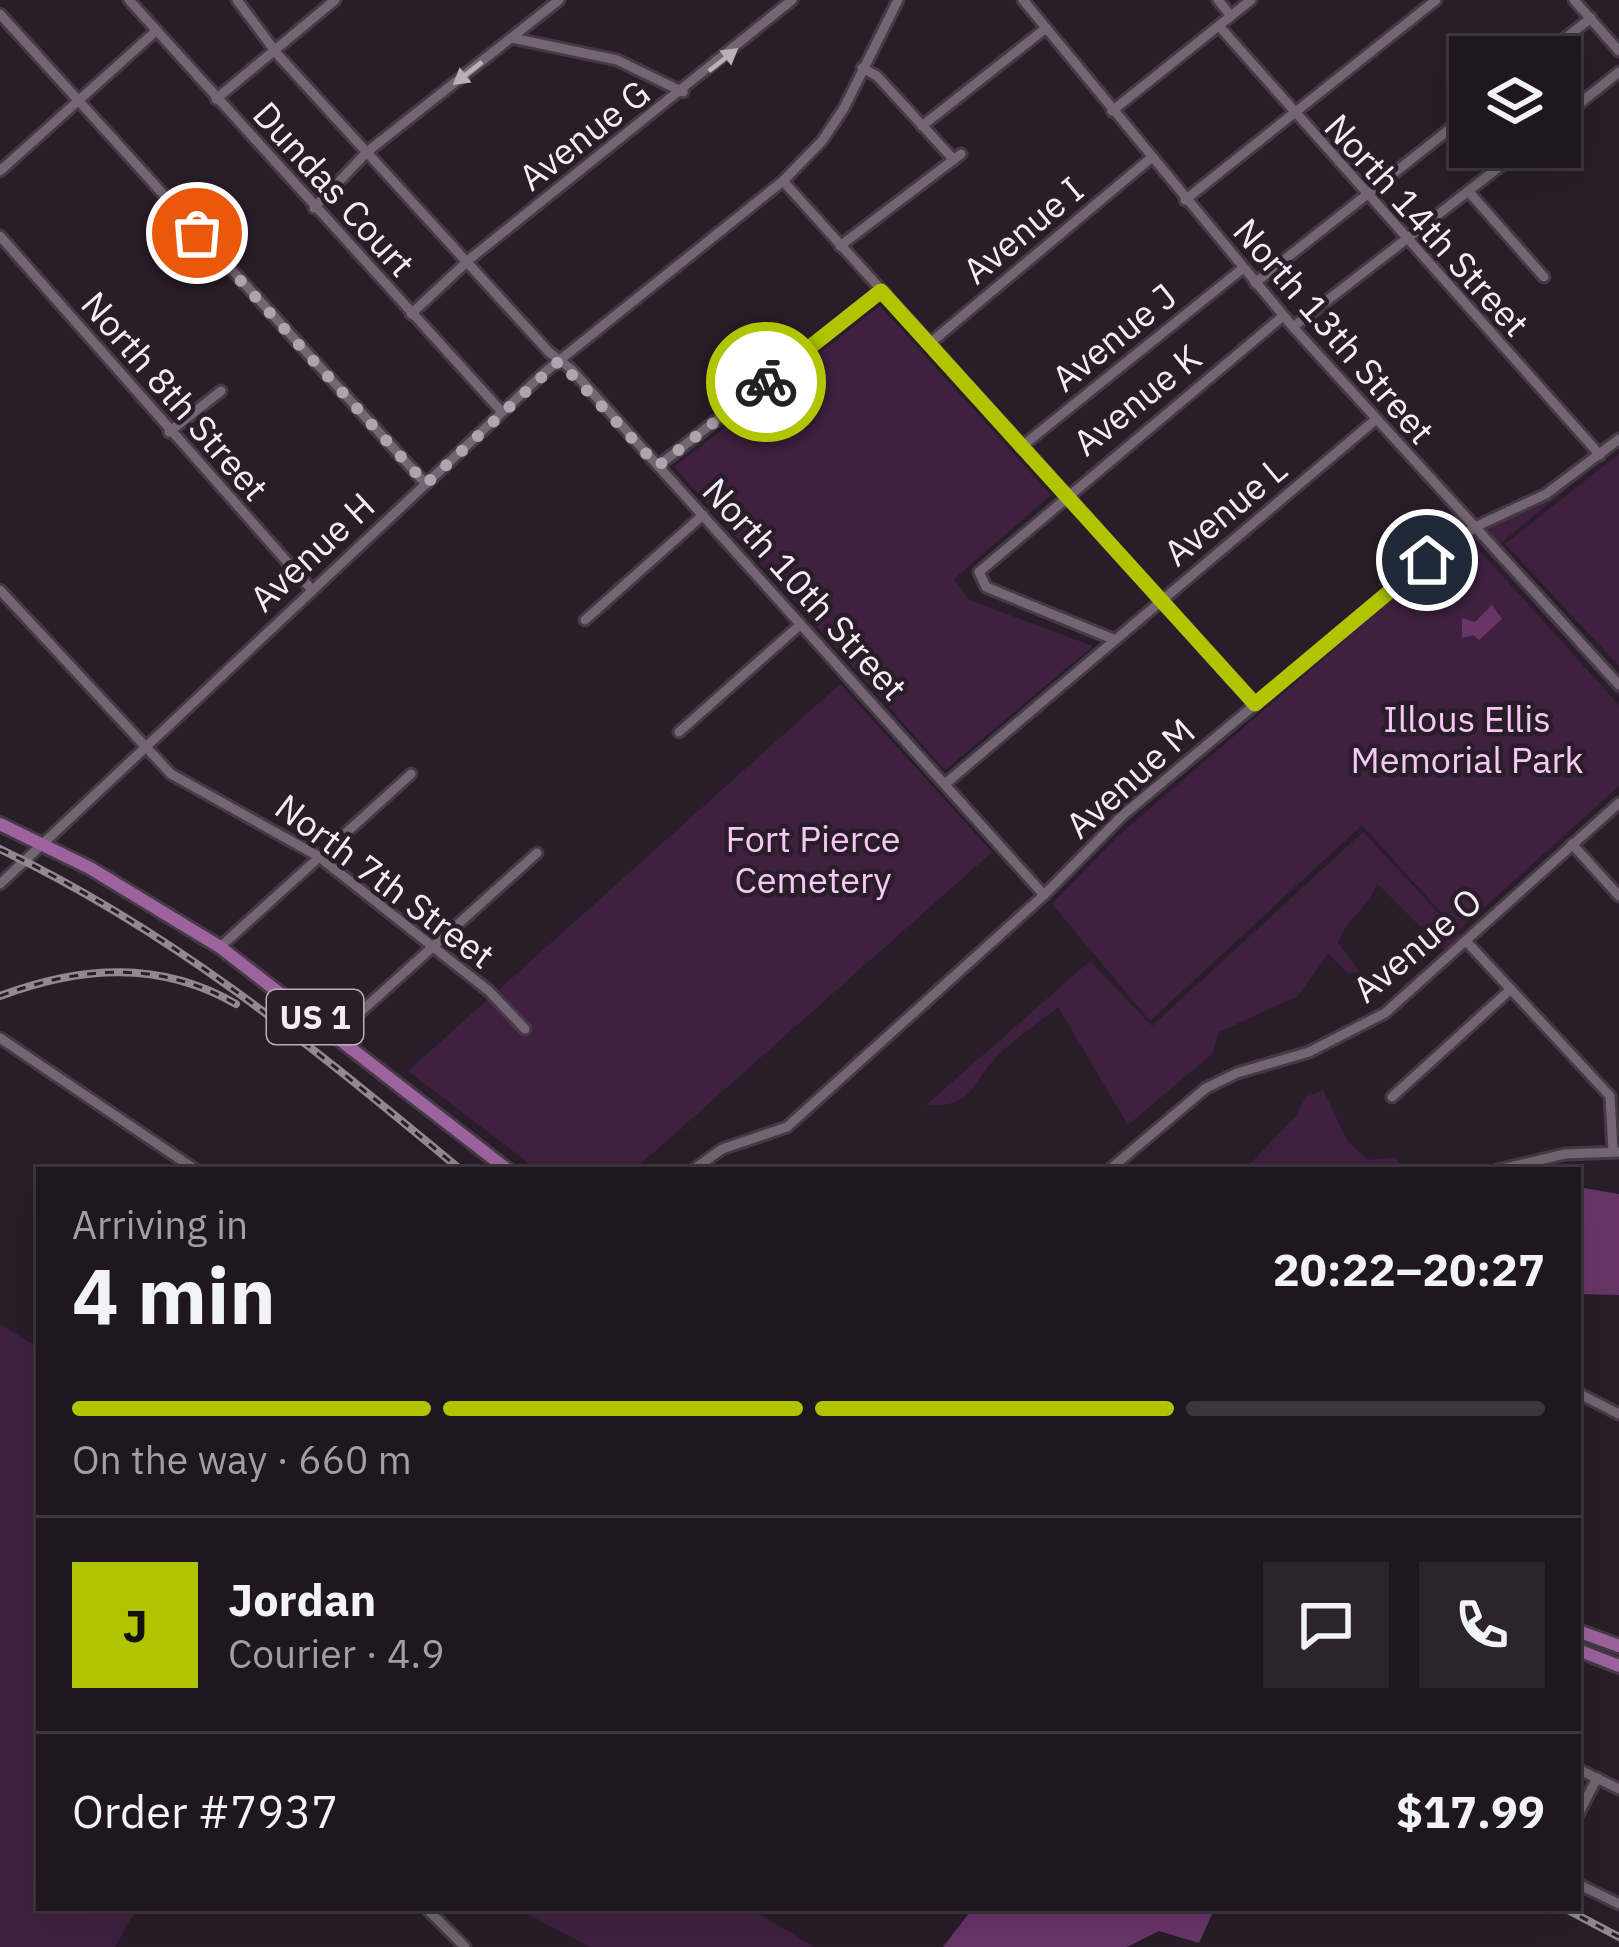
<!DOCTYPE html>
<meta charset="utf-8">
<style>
:root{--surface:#1f161f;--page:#2c232c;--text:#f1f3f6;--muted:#a19fa4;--line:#3c353d;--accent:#b0c500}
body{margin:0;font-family:"IBM Plex Sans",sans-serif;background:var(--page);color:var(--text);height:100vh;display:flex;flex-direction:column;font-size:45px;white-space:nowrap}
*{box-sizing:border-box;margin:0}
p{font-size:39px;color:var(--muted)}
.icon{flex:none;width:66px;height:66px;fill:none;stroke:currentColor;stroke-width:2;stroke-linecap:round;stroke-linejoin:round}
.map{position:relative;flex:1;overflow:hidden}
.drawer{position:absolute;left:36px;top:1167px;width:1545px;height:744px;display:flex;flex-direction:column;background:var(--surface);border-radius:0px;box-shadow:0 12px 48px #0002,0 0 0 3px var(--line)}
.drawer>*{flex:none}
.buttons{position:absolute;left:1449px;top:36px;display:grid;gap:24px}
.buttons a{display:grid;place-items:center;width:132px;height:132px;border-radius:0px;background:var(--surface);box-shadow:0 12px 48px #0002,0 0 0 3px var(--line);font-size:60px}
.pin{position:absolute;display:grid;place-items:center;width:102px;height:102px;color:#fff;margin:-51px;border:6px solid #fff;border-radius:50%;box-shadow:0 3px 12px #0007}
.courier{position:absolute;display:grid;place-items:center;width:120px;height:120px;margin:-60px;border:9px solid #b0c500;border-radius:50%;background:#fff;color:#222;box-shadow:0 3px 15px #0007}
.head em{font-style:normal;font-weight:700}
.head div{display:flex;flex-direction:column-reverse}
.head{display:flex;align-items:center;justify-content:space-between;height:204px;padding:0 36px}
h1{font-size:78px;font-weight:700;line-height:90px}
.bar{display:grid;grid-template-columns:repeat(4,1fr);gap:18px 12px;align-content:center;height:144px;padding:0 36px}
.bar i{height:15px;border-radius:9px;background:var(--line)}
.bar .current{background:var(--accent)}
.bar p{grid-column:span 4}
.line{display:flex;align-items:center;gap:30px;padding:0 36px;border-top:3px solid var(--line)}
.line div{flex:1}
.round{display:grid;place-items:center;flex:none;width:126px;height:126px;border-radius:0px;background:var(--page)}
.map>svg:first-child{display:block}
.green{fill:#3f213f}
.water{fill:#693569}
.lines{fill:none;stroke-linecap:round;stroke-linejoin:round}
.minor-casing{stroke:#443a44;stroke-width:15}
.major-casing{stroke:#443a44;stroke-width:18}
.minor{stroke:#736573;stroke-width:9}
.major{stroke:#9e639e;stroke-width:12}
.rail-casing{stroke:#928892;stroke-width:8}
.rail{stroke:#291d29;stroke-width:3;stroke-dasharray:9;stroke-linecap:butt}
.oneway{fill:#bab0ba}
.done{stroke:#aea4ae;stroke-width:12;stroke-dasharray:0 21.6}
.route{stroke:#b0c500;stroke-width:15}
.labels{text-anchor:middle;stroke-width:9;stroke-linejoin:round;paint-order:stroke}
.shield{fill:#291d29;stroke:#b8afb8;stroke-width:3}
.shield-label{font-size:33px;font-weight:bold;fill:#f5edf5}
.street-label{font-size:36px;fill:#f5edf5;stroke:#291d29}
.park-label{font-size:36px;fill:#f7c8f6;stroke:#291d29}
</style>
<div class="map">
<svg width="1619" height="1947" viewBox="0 0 1619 1947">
<rect width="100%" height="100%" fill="#291d29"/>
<g class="green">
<path d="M880 306 1051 495 954 579 969 600 1093 646 945 770 674 467Z"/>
<path d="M1619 454V666L1505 544Z"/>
<path d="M1599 462 1500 544 1619 678 1483 529 1549 499Z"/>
<path d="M1474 534 1619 692V697L1472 536Z"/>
<path d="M1470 540 1619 705V786L1458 931 1362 825 1150 1021 1052 904 1118 836 1424 572Z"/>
<path d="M840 684 992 852 634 1170H538L408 1071Z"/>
<path d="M1619 793 1446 952 1377 883C1368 911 1346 917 1338 943L1360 972 1348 973 1328 954 1298 996 1219 1032 1212 1054 1128 1125 1058 1007C1037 1024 1010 1041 992 1062 968 1090 971 1107 926 1105L1090 961 1152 1026 1363 832 1460 936Z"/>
<path d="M1323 1090 1347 1140 1368 1160 1395 1157 1405 1170H1252L1249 1165 1296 1116 1306 1097Z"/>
<path d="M0 1324 39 1348V1908H137L115 1947H0Z"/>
<path d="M516 1908H750L814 1947H590Z"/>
</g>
<g class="water">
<path d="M1492 605 1502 619 1479 640 1473 635 1462 638V618L1475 622Z"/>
<path d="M1578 1187 1619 1194V1295L1578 1294Z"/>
<path d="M973 1908H1215L1199 1943 1159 1931 1127 1947H943Z"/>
</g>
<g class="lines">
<g class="minor-casing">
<g id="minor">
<path d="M129 0 502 412"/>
<path d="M237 0 278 55 549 352 571 369 1044 895"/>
<path d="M1023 0 1293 327 1619 685"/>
<path d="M1218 0 1231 16"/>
<path d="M1574 0 1619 51"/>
<path d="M0 14 426 484"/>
<path d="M1219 26 1600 455"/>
<path d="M512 38 617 60 683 92"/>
<path d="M1541 57 1591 18"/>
<path d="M862 68 877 76 954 160"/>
<path d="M216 99 335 0"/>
<path d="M1112 111 1251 0"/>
<path d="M1560 119 1619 72"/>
<path d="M922 126 1046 28"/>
<path d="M0 171 156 31"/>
<path d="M783 181 1255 704"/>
<path d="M1469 192 1544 277"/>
<path d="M1185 200 1436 0"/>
<path d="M314 208 367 152 559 0"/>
<path d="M0 236 312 590"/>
<path d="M840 246 961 154"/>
<path d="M1255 283 1470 113"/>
<path d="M411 314 471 258 792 0"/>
<path d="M1293 327 1525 147"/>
<path d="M929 344 1151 158"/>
<path d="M169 432 221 391"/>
<path d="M1021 447 1242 269"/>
<path d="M658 466 881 291"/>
<path d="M0 590 171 774 318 856 489 991 525 1029"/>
<path d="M585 620 703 515"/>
<path d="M1113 639 986 587 979 572 1283 316"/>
<path d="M679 732 800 625"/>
<path d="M945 784 1374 421"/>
<path d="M1572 844 1619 896"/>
<path d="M0 884 545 372 783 181 822 141 844 108 898 0"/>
<path d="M1466 941 1610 1096 1613 1151"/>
<path d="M220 947 411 774"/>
<path d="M336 1034 537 853"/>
<path d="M0 1038 196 1170"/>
<path d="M1392 1097 1511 989"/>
<path d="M693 1170 722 1149 787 1127 1044 895 1123 815 1428 560 1475 527 1546 494 1619 439"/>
<path d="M1109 1170 1206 1088 1237 1073 1309 1052 1385 1013 1619 803"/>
<path d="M1497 1170 1565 1154 1619 1152"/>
<path d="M1578 1393 1619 1414"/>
<path d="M1578 1769 1619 1789"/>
<path d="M1578 1815 1597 1778"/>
<path d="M1578 1884 1619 1904"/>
<path d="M426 1908 465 1947"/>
</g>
</g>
<g class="major-casing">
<g id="major">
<path d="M0 824 90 868 220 947 508 1170"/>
<path d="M1578 1631 1619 1646"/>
<path d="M1578 1650 1619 1666"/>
</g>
</g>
<use href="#minor" class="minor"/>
<use href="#major" class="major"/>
<g class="rail-casing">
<g id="rail">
<path d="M0 849C176 933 312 1047 461 1170"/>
<path d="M0 996C80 966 160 960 236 1004"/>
<path d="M1564 1908 1619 1937"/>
</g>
</g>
<use href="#rail" class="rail"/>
</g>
<defs><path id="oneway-solid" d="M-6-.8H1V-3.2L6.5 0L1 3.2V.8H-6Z" transform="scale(3)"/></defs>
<g class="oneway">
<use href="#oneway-solid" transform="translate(723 60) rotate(-38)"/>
<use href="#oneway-solid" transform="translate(468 73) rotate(142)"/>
</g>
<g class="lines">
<path class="done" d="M197 233 426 484 559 361 658 466 766 382"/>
<path class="route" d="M766 382 881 291 1255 704 1427 560"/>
</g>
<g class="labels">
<rect class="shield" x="267" y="990" width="96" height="54" rx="9"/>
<g class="shield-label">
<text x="315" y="1029">US 1</text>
</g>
<g class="street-label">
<text transform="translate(584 135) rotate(-38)" y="13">Avenue G</text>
<text transform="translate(334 189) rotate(48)" y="13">Dundas Court</text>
<text transform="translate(1427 225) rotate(48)" y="13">North 14th Street</text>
<text transform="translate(1023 230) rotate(-40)" y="13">Avenue I</text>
<text transform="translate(1334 331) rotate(49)" y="13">North 13th Street</text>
<text transform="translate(1114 337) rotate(-39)" y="13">Avenue J</text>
<text transform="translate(175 396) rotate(49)" y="13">North 8th Street</text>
<text transform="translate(1137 400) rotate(-39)" y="13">Avenue K</text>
<text transform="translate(1225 511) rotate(-40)" y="13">Avenue L</text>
<text transform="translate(312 552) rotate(-43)" y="13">Avenue H</text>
<text transform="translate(805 589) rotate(48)" y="13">North 10th Street</text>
<text transform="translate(1130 778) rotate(-42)" y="13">Avenue M</text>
<text transform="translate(385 881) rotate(37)" y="13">North 7th Street</text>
<text transform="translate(1417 945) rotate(-40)" y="13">Avenue O</text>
</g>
<g class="park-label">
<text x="1467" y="732">Illous Ellis<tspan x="1467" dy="41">Memorial Park</tspan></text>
<text x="813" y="852">Fort Pierce<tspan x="813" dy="41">Cemetery</tspan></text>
</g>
</g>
</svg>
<div class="buttons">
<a><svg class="icon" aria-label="layers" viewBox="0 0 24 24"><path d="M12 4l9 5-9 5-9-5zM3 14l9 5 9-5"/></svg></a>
</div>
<div class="pin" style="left:197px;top:233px;background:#ea580c"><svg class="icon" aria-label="bag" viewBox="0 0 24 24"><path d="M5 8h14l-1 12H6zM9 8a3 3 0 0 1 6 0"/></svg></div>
<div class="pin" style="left:1427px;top:560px;background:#1f2937"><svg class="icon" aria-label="home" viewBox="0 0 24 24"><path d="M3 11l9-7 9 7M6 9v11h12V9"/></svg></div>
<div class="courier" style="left:766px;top:382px"><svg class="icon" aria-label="bike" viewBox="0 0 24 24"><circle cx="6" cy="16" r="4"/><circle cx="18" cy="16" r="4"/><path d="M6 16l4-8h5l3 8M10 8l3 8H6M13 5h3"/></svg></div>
<section class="drawer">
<div class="head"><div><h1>4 min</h1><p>Arriving in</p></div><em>20:22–20:27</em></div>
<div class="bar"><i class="current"></i><i class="current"></i><i class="current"></i><i></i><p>On the way · 660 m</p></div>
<div class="line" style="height:216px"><b class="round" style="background:var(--accent);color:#111">J</b><div><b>Jordan</b><p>Courier · 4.9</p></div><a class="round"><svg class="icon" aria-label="chat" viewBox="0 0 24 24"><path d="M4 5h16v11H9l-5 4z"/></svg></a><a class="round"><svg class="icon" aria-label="phone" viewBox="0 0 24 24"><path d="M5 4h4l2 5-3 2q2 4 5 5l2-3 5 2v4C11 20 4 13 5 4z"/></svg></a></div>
<div class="line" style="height:156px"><div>Order #7937</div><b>$17.99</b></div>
</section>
</div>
